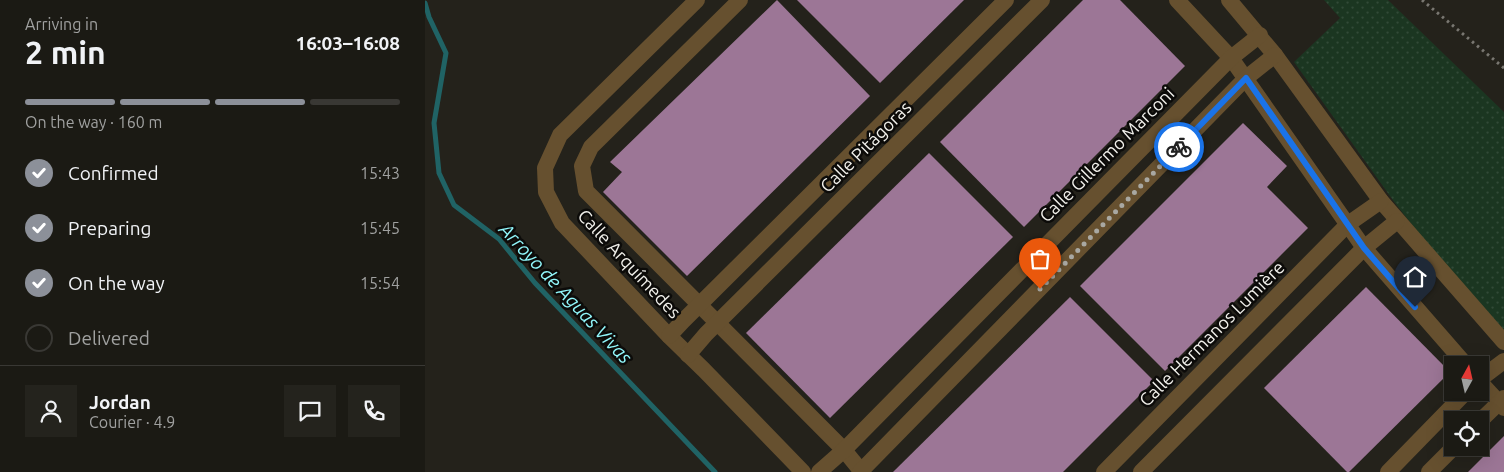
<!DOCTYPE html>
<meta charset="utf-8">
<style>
:root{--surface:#1b1a14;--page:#24231d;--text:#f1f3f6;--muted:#a0a1a0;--line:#393834;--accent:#8c9099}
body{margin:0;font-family:Ubuntu,sans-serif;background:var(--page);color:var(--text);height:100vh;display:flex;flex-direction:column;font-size:19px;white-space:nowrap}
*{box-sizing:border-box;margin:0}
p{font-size:16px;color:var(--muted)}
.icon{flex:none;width:28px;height:28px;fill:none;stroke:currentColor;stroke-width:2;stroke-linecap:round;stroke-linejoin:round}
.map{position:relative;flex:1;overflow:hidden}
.sheet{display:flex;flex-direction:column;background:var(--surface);width:425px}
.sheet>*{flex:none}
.needle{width:32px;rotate:8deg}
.buttons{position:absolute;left:1019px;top:356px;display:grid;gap:10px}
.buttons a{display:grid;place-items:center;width:45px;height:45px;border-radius:0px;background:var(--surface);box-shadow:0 5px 20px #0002,0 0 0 1px var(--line);font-size:25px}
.pin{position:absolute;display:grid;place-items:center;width:42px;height:42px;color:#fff;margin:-51px -21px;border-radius:50% 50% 50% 0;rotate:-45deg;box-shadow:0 0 5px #0007}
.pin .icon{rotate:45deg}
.courier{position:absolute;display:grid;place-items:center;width:50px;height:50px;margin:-25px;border:4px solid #1a73e8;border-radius:50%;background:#fff;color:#222;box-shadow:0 1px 6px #0007}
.overview em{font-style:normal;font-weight:700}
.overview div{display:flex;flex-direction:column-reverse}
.overview{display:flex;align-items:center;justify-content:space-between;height:85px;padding:0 25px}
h1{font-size:32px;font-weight:700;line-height:38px}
.bar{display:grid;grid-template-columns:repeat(4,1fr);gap:8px 5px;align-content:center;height:60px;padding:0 25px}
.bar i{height:6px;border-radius:4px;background:var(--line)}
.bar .current{background:var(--accent)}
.bar p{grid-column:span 4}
.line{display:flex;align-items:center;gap:12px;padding:0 25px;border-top:1px solid var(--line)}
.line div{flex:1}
.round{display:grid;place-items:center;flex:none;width:52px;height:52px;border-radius:0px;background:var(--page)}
ol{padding:0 25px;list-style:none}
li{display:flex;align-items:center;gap:15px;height:55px}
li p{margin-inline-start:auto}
li .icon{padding:5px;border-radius:50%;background:var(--accent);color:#fff;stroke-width:4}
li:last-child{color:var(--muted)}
li i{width:28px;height:28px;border:2px solid var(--line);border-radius:50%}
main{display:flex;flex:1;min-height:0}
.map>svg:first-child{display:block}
.grass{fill:url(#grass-dots)}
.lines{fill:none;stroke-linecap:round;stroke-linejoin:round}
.stream{stroke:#206365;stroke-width:5}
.building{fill:#9c7696}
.path{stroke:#797771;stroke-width:3;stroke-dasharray:2.5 4;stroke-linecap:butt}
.minor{stroke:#66502f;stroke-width:16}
.done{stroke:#a9a8a2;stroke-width:5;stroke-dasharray:0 9}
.route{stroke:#1a73e8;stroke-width:6}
.labels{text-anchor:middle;stroke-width:5;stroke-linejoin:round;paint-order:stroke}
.street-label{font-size:18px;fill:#f1f0eb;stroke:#0c0b09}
.water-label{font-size:19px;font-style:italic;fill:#92f8fc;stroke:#0c0b09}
</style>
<main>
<section class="sheet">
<div class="overview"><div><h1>2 min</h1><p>Arriving in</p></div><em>16:03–16:08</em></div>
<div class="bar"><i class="current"></i><i class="current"></i><i class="current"></i><i></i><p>On the way · 160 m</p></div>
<ol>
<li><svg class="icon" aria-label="check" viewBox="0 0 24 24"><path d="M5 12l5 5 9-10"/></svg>Confirmed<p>15:43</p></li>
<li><svg class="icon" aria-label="check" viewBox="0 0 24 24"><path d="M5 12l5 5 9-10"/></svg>Preparing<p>15:45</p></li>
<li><svg class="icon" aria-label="check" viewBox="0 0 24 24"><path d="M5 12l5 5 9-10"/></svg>On the way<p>15:54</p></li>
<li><i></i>Delivered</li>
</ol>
<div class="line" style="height:90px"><a class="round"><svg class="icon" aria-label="person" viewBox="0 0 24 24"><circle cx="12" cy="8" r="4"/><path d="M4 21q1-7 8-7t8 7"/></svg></a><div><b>Jordan</b><p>Courier · 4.9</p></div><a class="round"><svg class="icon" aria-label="chat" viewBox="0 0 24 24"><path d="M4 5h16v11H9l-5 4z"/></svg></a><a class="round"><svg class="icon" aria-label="phone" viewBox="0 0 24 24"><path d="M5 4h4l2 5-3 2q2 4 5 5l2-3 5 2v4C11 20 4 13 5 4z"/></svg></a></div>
</section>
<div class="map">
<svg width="1079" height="472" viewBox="0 0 1079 472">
<defs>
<pattern id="grass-dots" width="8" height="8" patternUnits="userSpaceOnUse" patternTransform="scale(1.25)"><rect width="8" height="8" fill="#1b3621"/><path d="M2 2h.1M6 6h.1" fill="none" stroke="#314a37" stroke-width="1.8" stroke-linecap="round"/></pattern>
</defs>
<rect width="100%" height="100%" fill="#24221b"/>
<path class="grass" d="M899 0H963L1079 112V330L996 236 970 203 869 62 915 18Z"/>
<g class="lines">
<path class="stream" d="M0 3 4 17 21 53 9 123 14 173 29 205 74 239 110 283 290 472"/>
</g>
<g class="building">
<path d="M352 0 445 96 262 276 178 192 197 172 185 162Z"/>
<path d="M372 0H539L455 83Z"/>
<path d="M658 0H695L760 66 599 227 515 142Z"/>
<path d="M818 123 862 166 842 187 883 228 740 371 655 286Z"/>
<path d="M504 153 588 237 405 418 321 333Z"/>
<path d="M941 287 1025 372 924 472H922L839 388Z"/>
<path d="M645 297 729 381 638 472H468Z"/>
<path d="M1079 436V472H1043Z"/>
</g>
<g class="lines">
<path class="path" d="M997 0 1079 68"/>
<g class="minor">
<path d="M272 0 135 135 120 168 121 192 137 223 244 336 279 370 378 472"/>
<path d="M315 0 166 147 157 166 161 191 419 450 437 472"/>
<path d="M752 0 806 58 939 248 1041 365"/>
<path d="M804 0 850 55 956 201 1079 342"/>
<path d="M244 336 258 321 581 0"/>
<path d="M263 355 281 334 617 0"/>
<path d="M1055 379 1079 361"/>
<path d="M1055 382 1079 408"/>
<path d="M1055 421 1079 398"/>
<path d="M394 472 419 450 806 58 835 35"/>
<path d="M435 472 821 78 850 55"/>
<path d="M679 472 923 224 956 201"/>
<path d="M716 472 939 248 972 221"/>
<path d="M963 472 1041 392"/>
<path d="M1004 472 1028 448"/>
</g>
</g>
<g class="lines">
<path class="done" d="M615 289 754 147"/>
<path class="route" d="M754 147 821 78 939 248 990 307"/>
</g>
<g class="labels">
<g class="street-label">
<text transform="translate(441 147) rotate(-45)" y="6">Calle Pitágoras</text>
<text transform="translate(682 155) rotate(-45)" y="6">Calle Gillermo Marconi</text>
<text transform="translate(204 264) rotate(47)" y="6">Calle Arquímedes</text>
<text transform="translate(787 334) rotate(-45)" y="6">Calle Hermanos Lumière</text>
</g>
<g class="water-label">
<text transform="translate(141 293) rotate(47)" y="7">Arroyo de Aguas Vivas</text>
</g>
</g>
</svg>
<div class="buttons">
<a><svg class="needle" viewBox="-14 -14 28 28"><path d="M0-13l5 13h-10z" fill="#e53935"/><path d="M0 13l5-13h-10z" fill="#a0a1a0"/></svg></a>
<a><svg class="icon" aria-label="locate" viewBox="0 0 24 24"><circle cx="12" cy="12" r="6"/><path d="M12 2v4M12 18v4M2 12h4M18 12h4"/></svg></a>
</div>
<div class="pin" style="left:615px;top:289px;background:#ea580c"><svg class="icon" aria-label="bag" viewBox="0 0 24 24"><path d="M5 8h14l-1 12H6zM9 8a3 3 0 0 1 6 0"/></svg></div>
<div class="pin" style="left:990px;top:307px;background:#1f2937"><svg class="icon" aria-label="home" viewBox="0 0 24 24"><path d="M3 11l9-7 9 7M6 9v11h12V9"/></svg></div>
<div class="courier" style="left:754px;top:147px"><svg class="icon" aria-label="bike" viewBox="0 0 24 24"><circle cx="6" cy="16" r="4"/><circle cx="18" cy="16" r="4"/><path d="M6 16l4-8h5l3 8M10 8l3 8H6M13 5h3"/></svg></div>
</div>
</main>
